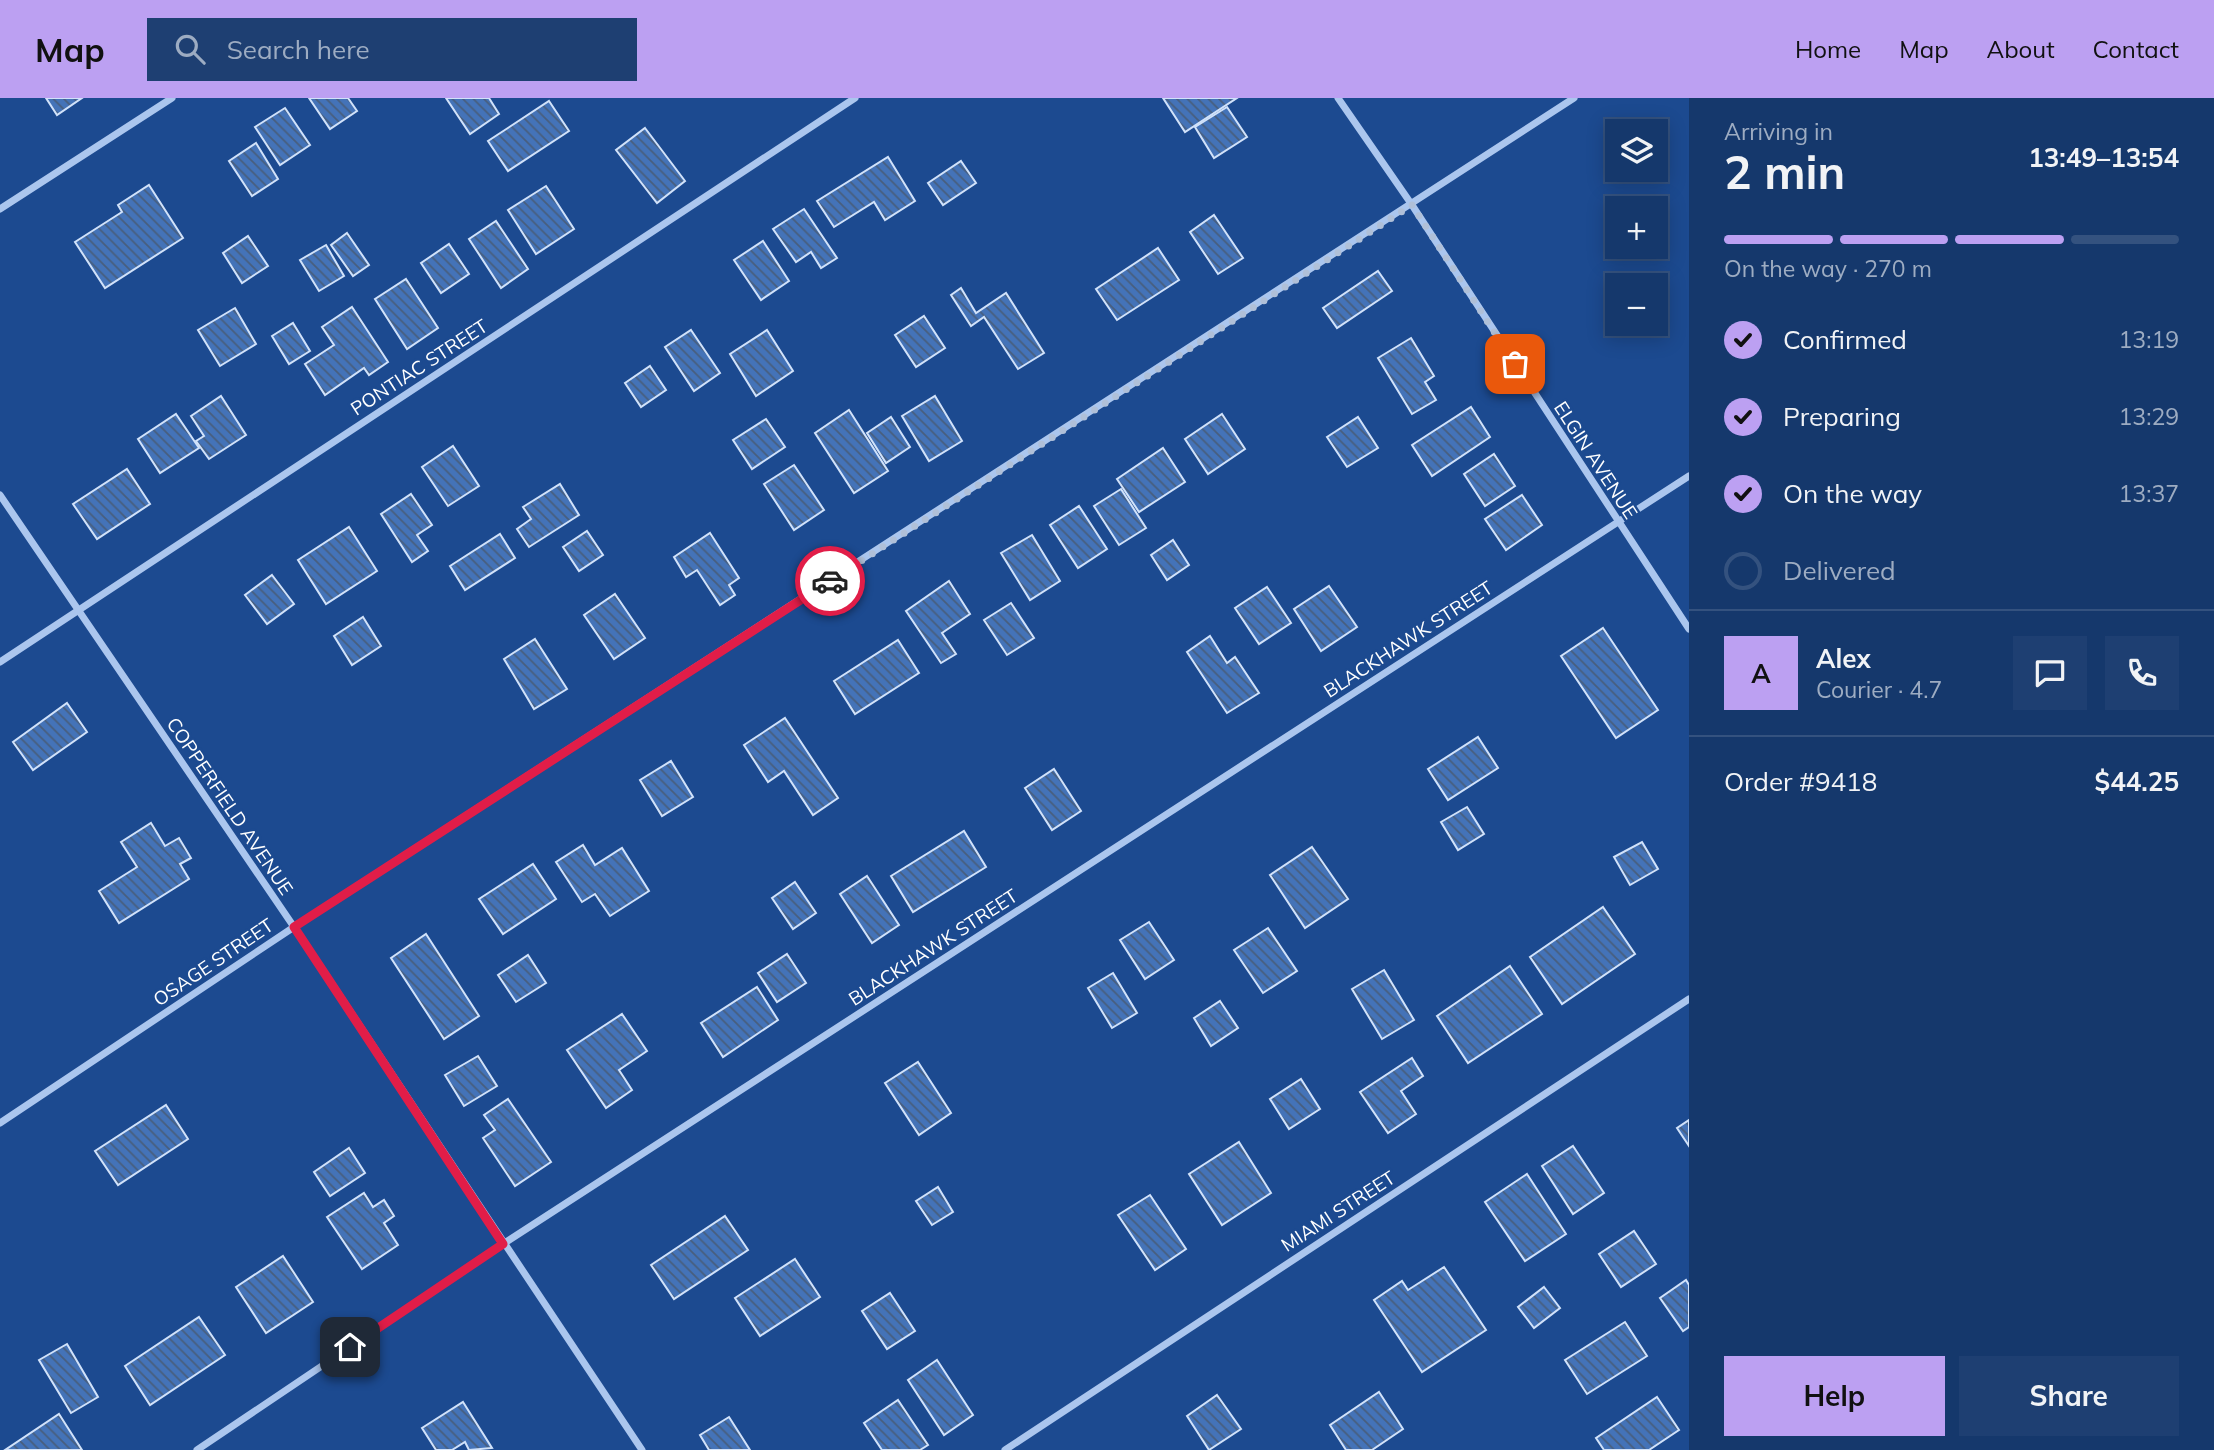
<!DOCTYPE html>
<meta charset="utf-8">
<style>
:root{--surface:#15386c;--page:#1e3f72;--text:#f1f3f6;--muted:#9dacc2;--line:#34527f;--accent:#bca0f2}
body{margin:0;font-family:Mulish,sans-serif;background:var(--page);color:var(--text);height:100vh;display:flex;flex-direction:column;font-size:26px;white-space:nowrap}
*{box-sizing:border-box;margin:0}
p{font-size:23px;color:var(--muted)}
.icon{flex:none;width:38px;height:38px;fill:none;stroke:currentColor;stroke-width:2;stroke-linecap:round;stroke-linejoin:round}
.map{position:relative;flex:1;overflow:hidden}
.drawer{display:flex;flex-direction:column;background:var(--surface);width:525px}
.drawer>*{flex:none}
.controls{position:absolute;left:1605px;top:21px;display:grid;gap:14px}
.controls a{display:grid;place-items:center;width:63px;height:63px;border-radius:0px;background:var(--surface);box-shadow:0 4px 18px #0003,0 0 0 2px var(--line);font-size:35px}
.pin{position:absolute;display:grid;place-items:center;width:60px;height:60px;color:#fff;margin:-30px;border-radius:14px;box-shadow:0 4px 10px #0006}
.courier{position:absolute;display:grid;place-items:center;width:70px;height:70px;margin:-35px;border:5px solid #e11d48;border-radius:50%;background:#fff;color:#222;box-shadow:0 2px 9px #0007}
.overview em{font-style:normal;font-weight:700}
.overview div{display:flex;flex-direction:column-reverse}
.overview{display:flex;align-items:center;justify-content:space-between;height:119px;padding:0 35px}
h1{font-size:46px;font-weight:700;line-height:52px}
.bar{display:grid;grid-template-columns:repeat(4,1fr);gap:10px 7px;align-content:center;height:84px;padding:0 35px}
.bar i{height:9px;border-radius:5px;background:var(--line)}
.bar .current{background:var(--accent)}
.bar p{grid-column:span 4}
.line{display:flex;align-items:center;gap:18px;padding:0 35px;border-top:2px solid var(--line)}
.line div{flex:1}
.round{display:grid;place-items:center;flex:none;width:74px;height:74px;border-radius:0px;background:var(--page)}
ol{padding:0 35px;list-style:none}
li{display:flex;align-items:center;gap:21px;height:77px}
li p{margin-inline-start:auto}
li .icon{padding:7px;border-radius:50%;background:var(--accent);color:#111;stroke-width:4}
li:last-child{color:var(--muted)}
li i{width:38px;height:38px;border:4px solid var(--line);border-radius:50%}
.action{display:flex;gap:14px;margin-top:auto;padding:14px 35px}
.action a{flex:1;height:80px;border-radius:0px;background:var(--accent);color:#111;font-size:28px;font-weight:700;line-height:80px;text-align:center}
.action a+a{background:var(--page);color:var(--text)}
header{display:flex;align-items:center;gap:42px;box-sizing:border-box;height:98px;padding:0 35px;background:var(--accent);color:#111}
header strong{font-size:33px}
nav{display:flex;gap:38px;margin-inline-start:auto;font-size:24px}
.search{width:490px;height:63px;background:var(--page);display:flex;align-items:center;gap:18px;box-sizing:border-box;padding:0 24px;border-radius:0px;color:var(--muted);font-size:26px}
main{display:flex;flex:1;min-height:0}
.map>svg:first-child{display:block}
.building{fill:url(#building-back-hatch);stroke:#d1e2fa;stroke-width:2}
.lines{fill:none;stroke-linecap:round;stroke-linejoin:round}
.street{stroke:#abc6ee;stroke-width:7}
.done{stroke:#b0c0d8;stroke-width:7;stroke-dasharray:0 12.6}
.route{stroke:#e11d48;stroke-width:9}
.labels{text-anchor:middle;stroke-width:5;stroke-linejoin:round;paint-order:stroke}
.street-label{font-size:19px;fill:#fff;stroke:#1c4a90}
</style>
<header>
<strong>Map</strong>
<div class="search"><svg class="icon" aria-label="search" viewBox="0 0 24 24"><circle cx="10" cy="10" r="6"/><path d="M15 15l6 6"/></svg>Search here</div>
<nav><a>Home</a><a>Map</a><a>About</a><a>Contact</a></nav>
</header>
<main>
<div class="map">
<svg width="1689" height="1352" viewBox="0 0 1689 1352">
<defs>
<pattern id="building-back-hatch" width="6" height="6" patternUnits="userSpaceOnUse" patternTransform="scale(1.75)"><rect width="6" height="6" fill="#4473b8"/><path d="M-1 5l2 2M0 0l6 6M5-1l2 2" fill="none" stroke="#485e7d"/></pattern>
</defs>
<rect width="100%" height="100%" fill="#1c4a90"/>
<g class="building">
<path d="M46 0H82L57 17Z"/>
<path d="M309 0H348L357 13 330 31Z"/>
<path d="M446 0H489L499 16 470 36Z"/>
<path d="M1163 0H1237L1185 34Z"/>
<path d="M549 3 569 33 508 73 488 43Z"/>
<path d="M1227 9 1247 39 1214 60 1195 29Z"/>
<path d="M285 10 310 47 280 67 255 29Z"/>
<path d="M645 30 685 83 657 105 616 52Z"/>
<path d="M256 45 278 81 252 98 229 63Z"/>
<path d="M888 59 915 103 885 122 874 104 834 129 817 103Z"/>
<path d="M961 63 976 85 943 107 928 85Z"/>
<path d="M149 87 183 140 105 190 75 144 122 114 118 107Z"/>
<path d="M546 88 574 131 536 156 508 112Z"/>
<path d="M804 111 837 160 821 170 811 154 796 164 773 131Z"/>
<path d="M1214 117 1243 160 1218 176 1190 134Z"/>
<path d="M496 123 528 171 501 190 469 141Z"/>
<path d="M347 135 369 167 353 178 331 147Z"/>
<path d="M248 138 268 168 242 185 223 155Z"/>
<path d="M763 143 789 183 761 202 734 162Z"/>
<path d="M449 146 469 176 441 195 421 165Z"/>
<path d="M326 147 344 178 319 193 300 162Z"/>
<path d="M1158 150 1179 182 1117 222 1096 191Z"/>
<path d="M1378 173 1392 193 1337 230 1323 210Z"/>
<path d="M406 181 438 230 407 251 375 201Z"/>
<path d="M961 190 976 215 1006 195 1044 255 1018 271 984 219 971 228 951 197Z"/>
<path d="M352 209 388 264 369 277 364 270 325 297 305 266 334 247 322 229Z"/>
<path d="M235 210 256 246 220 268 198 232Z"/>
<path d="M924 218 945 250 916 269 895 237Z"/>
<path d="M293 225 310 253 289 266 272 238Z"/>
<path d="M691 232 720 275 694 293 665 249Z"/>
<path d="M767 232 793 273 756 298 730 256Z"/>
<path d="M1411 240 1434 278 1425 284 1436 302 1412 316 1378 260Z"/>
<path d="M650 268 666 292 641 309 625 285Z"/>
<path d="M221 298 246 337 209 361 196 343 204 338 191 318Z"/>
<path d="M935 298 962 343 929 363 902 318Z"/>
<path d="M1471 309 1490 339 1432 378 1412 347Z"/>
<path d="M849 312 888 373 854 395 815 335Z"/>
<path d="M176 316 199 350 160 375 138 341Z"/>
<path d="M1222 316 1245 351 1208 376 1185 341Z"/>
<path d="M891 319 910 349 886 365 867 335Z"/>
<path d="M1358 319 1378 350 1347 369 1327 339Z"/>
<path d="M766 321 785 349 752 371 733 342Z"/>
<path d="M453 348 479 388 448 408 422 369Z"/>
<path d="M1163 350 1185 384 1139 414 1117 381Z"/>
<path d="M1494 356 1515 388 1485 408 1464 376Z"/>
<path d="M794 367 824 412 794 432 764 386Z"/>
<path d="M127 371 150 406 97 441 73 406Z"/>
<path d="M560 386 579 417 529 449 517 431 531 421 523 409Z"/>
<path d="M1121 391 1146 430 1119 447 1094 408Z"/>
<path d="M411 396 432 427 417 437 428 453 412 464 381 416Z"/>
<path d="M1522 397 1542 427 1506 452 1485 421Z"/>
<path d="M1079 408 1107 451 1078 470 1050 427Z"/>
<path d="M349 429 377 473 326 506 298 462Z"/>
<path d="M587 433 603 457 579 473 563 449Z"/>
<path d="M710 435 739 480 729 487 735 497 720 507 697 472 686 479 674 459Z"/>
<path d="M500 436 515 460 465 492 450 468Z"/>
<path d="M1032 437 1060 483 1030 502 1001 455Z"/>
<path d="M1173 442 1189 467 1167 482 1151 457Z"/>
<path d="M272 477 294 506 267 526 245 497Z"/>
<path d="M949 483 970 516 942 535 956 556 941 565 906 513Z"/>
<path d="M1329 488 1357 529 1321 553 1294 511Z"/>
<path d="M1267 489 1291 525 1259 546 1235 510Z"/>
<path d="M615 496 645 540 614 561 584 517Z"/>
<path d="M1011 505 1034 540 1007 557 984 522Z"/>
<path d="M363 519 381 548 352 567 334 538Z"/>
<path d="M1603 530 1658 612 1616 640 1561 558Z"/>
<path d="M1210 538 1227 565 1235 559 1259 595 1227 615 1187 554Z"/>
<path d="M535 541 567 591 534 611 504 561Z"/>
<path d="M898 542 919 575 855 616 834 583Z"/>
<path d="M67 605 87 634 33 672 13 644Z"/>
<path d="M785 620 838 700 813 717 784 673 768 684 744 647Z"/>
<path d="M1478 639 1498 670 1448 702 1428 671Z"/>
<path d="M671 663 693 699 662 718 640 682Z"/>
<path d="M1054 671 1081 713 1052 732 1025 690Z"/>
<path d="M1467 709 1484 736 1458 752 1441 724Z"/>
<path d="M151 725 165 748 179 740 191 760 180 766 189 781 119 825 99 793 137 769 121 744Z"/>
<path d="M964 733 986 769 913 814 891 778Z"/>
<path d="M1642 744 1658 771 1630 787 1614 759Z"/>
<path d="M583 747 595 767 622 750 649 793 610 818 595 796 582 804 556 764Z"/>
<path d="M1312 749 1348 801 1305 830 1270 777Z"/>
<path d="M533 766 556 801 503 836 479 801Z"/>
<path d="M867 778 899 827 872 845 840 796Z"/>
<path d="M795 784 816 815 793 831 772 800Z"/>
<path d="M1603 809 1635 856 1562 906 1530 859Z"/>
<path d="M1149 824 1174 862 1145 881 1120 842Z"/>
<path d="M1268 830 1297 873 1263 895 1234 852Z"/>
<path d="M426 836 479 918 444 941 391 860Z"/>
<path d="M787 856 806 885 777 904 758 875Z"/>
<path d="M528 857 546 885 516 904 498 877Z"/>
<path d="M1510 868 1542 916 1468 965 1437 918Z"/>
<path d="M1384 872 1414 922 1382 941 1352 891Z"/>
<path d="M1113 875 1137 915 1112 930 1088 890Z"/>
<path d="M757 889 778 922 723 959 701 925Z"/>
<path d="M1220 903 1238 930 1211 948 1194 920Z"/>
<path d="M622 916 647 953 619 972 632 992 606 1010 567 952Z"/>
<path d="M478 958 497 988 464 1008 445 977Z"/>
<path d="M1412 960 1423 978 1401 993 1416 1016 1388 1035 1360 994Z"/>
<path d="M918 964 951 1015 919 1037 885 985Z"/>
<path d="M1301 981 1320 1011 1289 1031 1270 1001Z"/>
<path d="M508 1001 551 1064 515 1088 483 1040 495 1032 484 1017Z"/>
<path d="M166 1007 188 1041 118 1087 95 1053Z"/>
<path d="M1689 1022V1048L1677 1030Z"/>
<path d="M1239 1044 1271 1095 1222 1127 1189 1076Z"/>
<path d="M1573 1048 1604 1095 1573 1116 1542 1068Z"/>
<path d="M349 1050 365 1075 330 1098 314 1074Z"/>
<path d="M1527 1076 1566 1136 1525 1163 1485 1104Z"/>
<path d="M938 1089 953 1114 932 1127 916 1103Z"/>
<path d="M364 1095 373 1109 384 1102 394 1118 384 1125 398 1147 362 1171 327 1119Z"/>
<path d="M1150 1097 1186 1151 1155 1172 1118 1117Z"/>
<path d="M725 1118 748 1152 674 1201 651 1167Z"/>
<path d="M1634 1133 1656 1166 1621 1189 1599 1156Z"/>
<path d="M283 1158 313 1204 266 1235 236 1189Z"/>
<path d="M795 1161 820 1199 760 1238 735 1200Z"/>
<path d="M1444 1169 1486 1232 1422 1274 1374 1202 1402 1183 1408 1192Z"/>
<path d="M1686 1182 1689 1187V1229L1683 1233 1660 1200Z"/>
<path d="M1544 1189 1560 1210 1534 1230 1518 1209Z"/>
<path d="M890 1195 915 1233 887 1251 862 1213Z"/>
<path d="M199 1219 225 1257 150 1307 125 1268Z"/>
<path d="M1625 1224 1647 1258 1587 1296 1565 1262Z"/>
<path d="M67 1246 98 1299 71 1315 39 1262Z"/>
<path d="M937 1262 973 1317 944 1337 908 1282Z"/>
<path d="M1379 1294 1403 1331 1372 1352H1346L1330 1327Z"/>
<path d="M1217 1297 1241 1331 1209 1352 1187 1318Z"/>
<path d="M1657 1299 1679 1332 1649 1352H1604L1596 1340Z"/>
<path d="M898 1302 928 1347 920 1352H882L864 1325Z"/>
<path d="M463 1304 492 1350 469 1352 465 1344 452 1352H436L422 1330Z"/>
<path d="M59 1316 82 1352H5Z"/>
<path d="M729 1319 750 1352H709L700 1337Z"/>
</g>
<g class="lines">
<g class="street">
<path d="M1338 0 1412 107 1689 531"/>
<path d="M0 111 172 0"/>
<path d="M0 397 294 829 642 1352"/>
<path d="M0 564 855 0"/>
<path d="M0 1025 294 829 1574 0"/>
<path d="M197 1352 503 1146 1689 378"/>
<path d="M1005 1352 1689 901"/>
</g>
</g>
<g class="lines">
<path class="done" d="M830 483 1412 107 1515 266"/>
<path class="route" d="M350 1249 503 1146 294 829 830 483"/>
</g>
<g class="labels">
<g class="street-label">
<text transform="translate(419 269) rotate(-33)" y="7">PONTIAC STREET</text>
<text transform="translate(1596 362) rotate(57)" y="7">ELGIN AVENUE</text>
<text transform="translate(1408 541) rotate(-33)" y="7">BLACKHAWK STREET</text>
<text transform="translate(230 708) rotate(56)" y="7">COPPERFIELD AVENUE</text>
<text transform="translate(933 849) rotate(-33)" y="7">BLACKHAWK STREET</text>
<text transform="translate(213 864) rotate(-34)" y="7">OSAGE STREET</text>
<text transform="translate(1338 1113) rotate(-33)" y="7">MIAMI STREET</text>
</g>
</g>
</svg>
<div class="controls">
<a><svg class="icon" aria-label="layers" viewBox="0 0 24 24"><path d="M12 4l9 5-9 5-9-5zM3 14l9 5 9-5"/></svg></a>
<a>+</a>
<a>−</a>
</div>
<div class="pin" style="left:1515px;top:266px;background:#ea580c"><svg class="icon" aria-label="bag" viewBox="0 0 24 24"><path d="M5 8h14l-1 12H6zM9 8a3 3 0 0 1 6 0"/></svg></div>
<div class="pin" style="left:350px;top:1249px;background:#1f2937"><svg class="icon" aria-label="home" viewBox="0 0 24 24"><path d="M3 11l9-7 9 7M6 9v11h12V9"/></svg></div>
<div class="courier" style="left:830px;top:483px"><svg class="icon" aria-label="car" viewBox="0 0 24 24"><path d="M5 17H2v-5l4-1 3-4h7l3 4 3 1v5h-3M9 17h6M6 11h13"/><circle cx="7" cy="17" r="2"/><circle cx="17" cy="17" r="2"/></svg></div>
</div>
<section class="drawer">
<div class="overview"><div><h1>2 min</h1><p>Arriving in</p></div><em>13:49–13:54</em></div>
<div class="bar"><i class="current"></i><i class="current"></i><i class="current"></i><i></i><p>On the way · 270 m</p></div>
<ol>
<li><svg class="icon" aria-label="check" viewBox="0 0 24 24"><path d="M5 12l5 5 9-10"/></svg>Confirmed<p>13:19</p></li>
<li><svg class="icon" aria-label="check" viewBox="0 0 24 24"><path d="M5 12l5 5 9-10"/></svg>Preparing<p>13:29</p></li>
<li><svg class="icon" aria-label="check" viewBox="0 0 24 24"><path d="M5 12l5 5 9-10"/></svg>On the way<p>13:37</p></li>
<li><i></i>Delivered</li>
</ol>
<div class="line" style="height:126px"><b class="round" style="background:var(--accent);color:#111">A</b><div><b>Alex</b><p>Courier · 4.7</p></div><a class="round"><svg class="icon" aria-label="chat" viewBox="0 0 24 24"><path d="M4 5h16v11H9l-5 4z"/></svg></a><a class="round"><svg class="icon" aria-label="phone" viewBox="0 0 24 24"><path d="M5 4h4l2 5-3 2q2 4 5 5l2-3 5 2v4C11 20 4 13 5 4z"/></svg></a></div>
<div class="line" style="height:91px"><div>Order #9418</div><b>$44.25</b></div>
<div class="action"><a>Help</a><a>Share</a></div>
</section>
</main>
